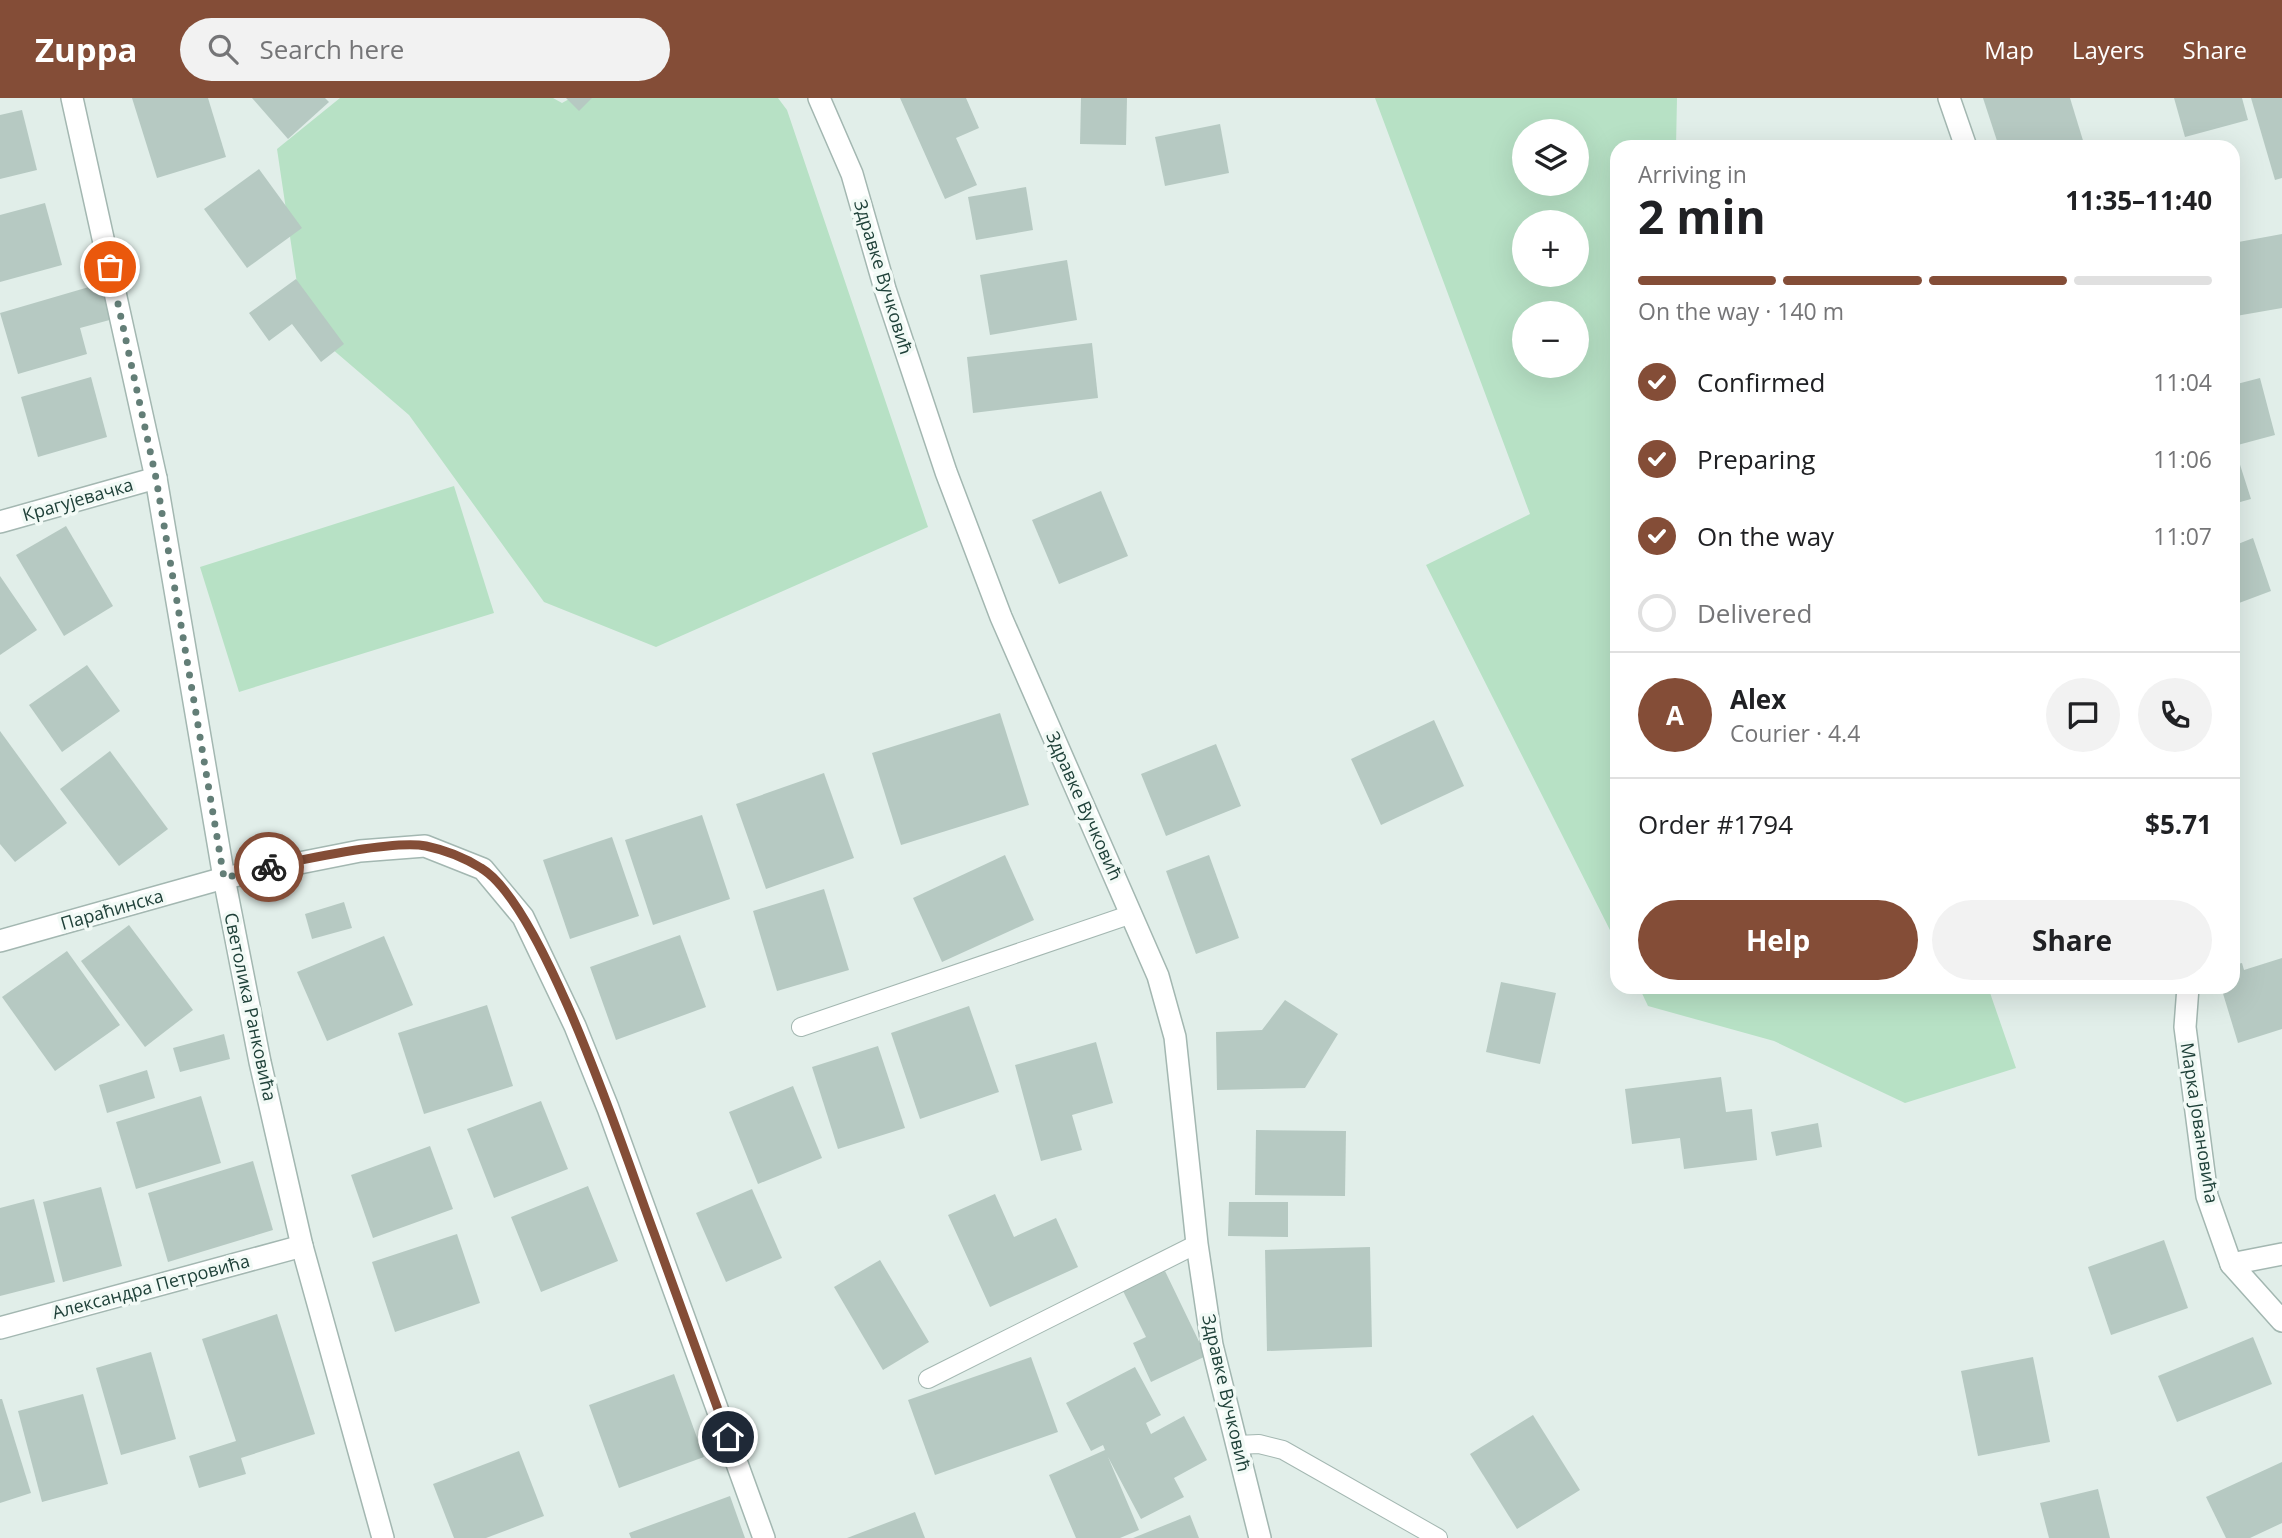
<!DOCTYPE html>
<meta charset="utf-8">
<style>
:root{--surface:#fff;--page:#f2f2f2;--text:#202124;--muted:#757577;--line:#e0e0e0;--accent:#844d37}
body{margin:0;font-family:"Open Sans",sans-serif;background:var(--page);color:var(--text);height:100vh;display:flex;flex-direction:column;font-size:26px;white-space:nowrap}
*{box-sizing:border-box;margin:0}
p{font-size:23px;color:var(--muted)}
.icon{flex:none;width:38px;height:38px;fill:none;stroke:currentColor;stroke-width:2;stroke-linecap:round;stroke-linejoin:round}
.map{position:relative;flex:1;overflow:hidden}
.drawer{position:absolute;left:1610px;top:42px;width:630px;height:854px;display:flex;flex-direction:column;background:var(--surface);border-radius:21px;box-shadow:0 7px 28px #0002}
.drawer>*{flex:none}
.buttons{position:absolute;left:1512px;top:21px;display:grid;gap:14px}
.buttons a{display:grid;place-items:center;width:77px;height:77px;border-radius:50%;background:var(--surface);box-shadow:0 7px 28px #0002;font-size:35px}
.pin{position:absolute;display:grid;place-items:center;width:60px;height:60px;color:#fff;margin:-30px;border:4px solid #fff;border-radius:50%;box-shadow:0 2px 7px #0007}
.courier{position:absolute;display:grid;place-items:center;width:70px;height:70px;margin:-35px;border:5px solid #844d37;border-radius:50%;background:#fff;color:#222;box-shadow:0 2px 9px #0007}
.overview em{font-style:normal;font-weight:700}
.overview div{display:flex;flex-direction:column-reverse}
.overview{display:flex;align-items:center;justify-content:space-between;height:119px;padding:0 28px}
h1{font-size:46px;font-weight:700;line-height:52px}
.bar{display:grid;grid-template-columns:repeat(4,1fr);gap:10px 7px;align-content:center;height:84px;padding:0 28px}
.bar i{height:9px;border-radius:5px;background:var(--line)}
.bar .selected{background:var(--accent)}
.bar p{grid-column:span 4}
.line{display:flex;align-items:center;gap:18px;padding:0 28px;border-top:2px solid var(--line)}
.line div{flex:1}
.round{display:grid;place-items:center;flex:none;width:74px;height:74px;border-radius:37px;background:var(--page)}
ol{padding:0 28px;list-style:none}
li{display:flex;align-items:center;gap:21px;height:77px}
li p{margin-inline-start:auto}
li .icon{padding:7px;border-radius:50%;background:var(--accent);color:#fff;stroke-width:4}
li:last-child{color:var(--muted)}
li i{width:38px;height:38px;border:4px solid var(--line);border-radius:50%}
.primary-button{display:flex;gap:14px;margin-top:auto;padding:14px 28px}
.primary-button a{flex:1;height:80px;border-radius:42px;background:var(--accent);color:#fff;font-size:28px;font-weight:700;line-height:80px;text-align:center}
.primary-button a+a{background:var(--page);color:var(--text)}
header{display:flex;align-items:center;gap:42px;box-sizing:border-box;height:98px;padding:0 35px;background:var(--accent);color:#fff}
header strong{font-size:33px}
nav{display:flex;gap:38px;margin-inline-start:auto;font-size:24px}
.search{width:490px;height:63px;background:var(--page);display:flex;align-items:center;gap:18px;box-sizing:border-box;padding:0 24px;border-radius:38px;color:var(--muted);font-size:26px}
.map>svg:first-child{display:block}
.green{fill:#b7e1c5;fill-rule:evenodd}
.building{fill:#b6c9c2}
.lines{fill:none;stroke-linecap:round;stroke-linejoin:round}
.lane-casing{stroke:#a3b7b1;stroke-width:20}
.street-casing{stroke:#a3b7b1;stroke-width:24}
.lane{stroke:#fff;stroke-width:18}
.street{stroke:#fff;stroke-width:21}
.done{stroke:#637e77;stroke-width:7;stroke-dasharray:0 12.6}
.route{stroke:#844d37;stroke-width:9}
.labels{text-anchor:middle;stroke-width:7;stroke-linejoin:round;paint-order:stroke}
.street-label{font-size:18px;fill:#1f4139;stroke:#f2faf6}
</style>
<header>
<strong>Zuppa</strong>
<div class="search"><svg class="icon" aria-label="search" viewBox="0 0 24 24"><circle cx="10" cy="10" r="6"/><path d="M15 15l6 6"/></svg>Search here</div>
<nav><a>Map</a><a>Layers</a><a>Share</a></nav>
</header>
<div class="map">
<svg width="2282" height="1440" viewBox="0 0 2282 1440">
<rect width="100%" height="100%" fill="#e1eee9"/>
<g class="green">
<path d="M340 0H553L562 5 571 0H778L787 12 928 429 656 549 544 504 409 317 303 226 277 51Z"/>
<path d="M1375 0H1677L1676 49H1617V133L1612 136 1617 145V846L1426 467 1530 416ZM1577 33V86H1524V33ZM1577 124V177H1524V124ZM1524 215H1577V268H1524Z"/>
<path d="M454 388 494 515 239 594 200 469Z"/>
<path d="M1639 889H1988L2016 970 1905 1005 1774 943 1648 908Z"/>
</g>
<g class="building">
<path d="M132 0H208L226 59 157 80Z"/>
<path d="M252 0H325L329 4 288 41Z"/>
<path d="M566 0H592L579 13Z"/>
<path d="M900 0H966L979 30 956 40 977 87 945 101Z"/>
<path d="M1081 0H1127L1126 47 1080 46Z"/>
<path d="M1983 0H2070L2085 49H1999Z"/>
<path d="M2174 0H2242L2248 22 2185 39Z"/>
<path d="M2251 0H2282V80L2275 82Z"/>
<path d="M22 12 37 72 0 81V17Z"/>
<path d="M1220 26 1229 75 1165 88 1155 39Z"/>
<path d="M259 71 302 130 247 170 204 111Z"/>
<path d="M1026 89 1033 132 976 142 968 99Z"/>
<path d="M45 105 62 167 0 184V117Z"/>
<path d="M2282 136V210L2236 218 2233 145Z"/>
<path d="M1067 162 1077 222 990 237 980 177Z"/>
<path d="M296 181 344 246 321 264 292 226 269 243 249 215Z"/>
<path d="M106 184 117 220 80 230 87 256 18 276 0 215Z"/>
<path d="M1092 245 1098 300 973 315 967 259Z"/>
<path d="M91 279 107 339 38 359 21 299Z"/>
<path d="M2260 280 2275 337 2234 348 2251 401 2233 406V287Z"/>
<path d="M1101 393 1128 458 1059 486 1032 422Z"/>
<path d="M66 428 113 508 64 538 16 457Z"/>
<path d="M2253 440 2271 493 2239 505 2235 495 2233 496V448Z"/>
<path d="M0 478 37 532 0 557Z"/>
<path d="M87 567 120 613 62 654 29 607Z"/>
<path d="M1000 615 1029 707 901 747 872 655Z"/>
<path d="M1434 622 1464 688 1381 727 1351 661Z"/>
<path d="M0 633 67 725 15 764 0 746Z"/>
<path d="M1216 646 1241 708 1166 738 1141 676Z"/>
<path d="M110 653 168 731 119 768 60 691Z"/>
<path d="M824 675 854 760 766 791 736 706Z"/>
<path d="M702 717 730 801 653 827 625 742Z"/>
<path d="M612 739 639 818 570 841 543 762Z"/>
<path d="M1005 757 1034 822 942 864 913 800Z"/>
<path d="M1209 757 1239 840 1196 856 1166 773Z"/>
<path d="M824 791 849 872 777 893 753 813Z"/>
<path d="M344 804 352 830 312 841 305 816Z"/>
<path d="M129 827 193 912 145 949 81 863Z"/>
<path d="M680 837 706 909 616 942 590 869Z"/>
<path d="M384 838 413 907 327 943 297 874Z"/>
<path d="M67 853 120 927 55 973 2 899Z"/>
<path d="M2282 860V931L2238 945 2221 889H2233V867L2242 865 2244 872Z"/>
<path d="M1501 884 1556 895 1540 966 1486 954Z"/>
<path d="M1285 902 1338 936 1305 990 1217 992 1216 934 1262 932Z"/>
<path d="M487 907 513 988 424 1016 398 935Z"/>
<path d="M969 908 999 994 920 1021 891 935Z"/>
<path d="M224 936 230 961 180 974 173 950Z"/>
<path d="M1096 944 1113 1005 1072 1017 1082 1052 1041 1063 1015 967Z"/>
<path d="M878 948 905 1030 838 1051 812 969Z"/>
<path d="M147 972 155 1000 107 1015 99 987Z"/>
<path d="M1721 979 1726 1014 1752 1011 1757 1062 1684 1071 1680 1040 1632 1046 1625 991Z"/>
<path d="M793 988 822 1060 758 1086 729 1014Z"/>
<path d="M201 998 221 1065 136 1091 116 1024Z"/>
<path d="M541 1003 568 1071 494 1100 467 1031Z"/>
<path d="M1818 1025 1822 1049 1776 1058 1771 1034Z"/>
<path d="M1256 1032 1346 1033 1345 1098 1255 1097Z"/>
<path d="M430 1048 453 1111 373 1140 351 1077Z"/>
<path d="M253 1063 273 1132 168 1164 148 1095Z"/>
<path d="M588 1088 618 1163 541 1194 511 1119Z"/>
<path d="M101 1089 122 1168 63 1184 43 1104Z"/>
<path d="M752 1091 782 1160 726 1184 696 1115Z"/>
<path d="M995 1096 1014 1139 1056 1120 1078 1169 990 1209 948 1117Z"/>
<path d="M34 1101 55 1184 0 1198V1110Z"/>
<path d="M1229 1104H1288V1139L1228 1138Z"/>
<path d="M457 1136 480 1205 395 1234 372 1164Z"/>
<path d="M2164 1142 2188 1210 2111 1237 2088 1169Z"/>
<path d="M1370 1149 1372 1249 1267 1253 1265 1152Z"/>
<path d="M880 1162 929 1244 883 1272 834 1189Z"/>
<path d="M1165 1173 1206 1258 1151 1284 1133 1245 1146 1239 1123 1193Z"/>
<path d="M277 1216 315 1336 241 1360 246 1376 199 1390 189 1358 236 1343 202 1241Z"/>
<path d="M2253 1239 2272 1286 2177 1324 2158 1278Z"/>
<path d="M151 1254 176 1341 121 1357 96 1270Z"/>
<path d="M1031 1259 1058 1334 935 1377 908 1302Z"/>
<path d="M2033 1259 2050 1344 1978 1358 1961 1273Z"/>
<path d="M1135 1269 1161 1317 1146 1325 1151 1336 1184 1318 1207 1362 1174 1380 1184 1399 1141 1421 1108 1359 1139 1432 1120 1440H1076L1049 1377 1105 1352 1103 1347 1091 1353 1066 1305Z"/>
<path d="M674 1276 704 1359 619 1390 589 1307Z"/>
<path d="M83 1296 108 1386 42 1404 18 1313Z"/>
<path d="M0 1301H2L31 1395 0 1405Z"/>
<path d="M1533 1317 1580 1392 1517 1431 1470 1356Z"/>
<path d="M519 1353 544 1418 486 1440H454L433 1386Z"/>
<path d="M2282 1364V1425L2250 1440H2226L2206 1399Z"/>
<path d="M2098 1391 2110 1440H2049L2040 1405Z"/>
<path d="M730 1398 745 1440H631L629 1435Z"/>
<path d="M915 1414 925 1440H847Z"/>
<path d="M1190 1417 1199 1440H1133Z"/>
</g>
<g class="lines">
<g class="lane-casing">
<g id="lane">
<path d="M801 929 1132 816"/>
<path d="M928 1281 1197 1146"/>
<path d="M1237 1347 1259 1346 1283 1352 1438 1440"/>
</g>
</g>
<g class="street-casing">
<g id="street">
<path d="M72 0 156 380 224 780 260 964 302 1148 383 1440"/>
<path d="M819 0 852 76 885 191 946 374 1001 519 1158 878 1175 939 1197 1146 1212 1247 1260 1440"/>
<path d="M1949 0 1966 49"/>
<path d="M0 424 156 380"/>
<path d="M0 843 224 780 360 753 425 748 483 771 523 819 575 928 608 1010 764 1440"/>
<path d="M2188 889 2185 929 2207 1098 2231 1166 2282 1223"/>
<path d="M2231 1166 2282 1156"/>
<path d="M0 1230 302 1148"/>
</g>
</g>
<use href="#lane" class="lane"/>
<use href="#street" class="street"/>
</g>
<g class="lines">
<path class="done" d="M110 169 156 380 224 780 269 769"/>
<path class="route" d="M269 769C305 761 393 742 426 748 445 752 465 760 481 770 544 807 626 1060 654 1135 678 1203 703 1271 728 1339"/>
</g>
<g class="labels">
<g class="street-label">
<text transform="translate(883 179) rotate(73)" y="6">Здравке Вучковић</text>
<text transform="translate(78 402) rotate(-16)" y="6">Крагујевачка</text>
<text transform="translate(1084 708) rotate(66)" y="6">Здравке Вучковић</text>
<text transform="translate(112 812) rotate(-16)" y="6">Параћинска</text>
<text transform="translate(250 909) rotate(78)" y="6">Светолика Ранковића</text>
<text transform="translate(2199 1025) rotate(81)" y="6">Марка Јовановића</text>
<text transform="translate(151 1189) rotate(-15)" y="6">Александра Петровића</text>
<text transform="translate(1226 1295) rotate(77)" y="6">Здравке Вучковић</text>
</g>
</g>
</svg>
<div class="buttons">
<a><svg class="icon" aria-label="layers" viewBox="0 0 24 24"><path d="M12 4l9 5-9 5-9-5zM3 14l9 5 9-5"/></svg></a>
<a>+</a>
<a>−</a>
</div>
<div class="pin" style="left:110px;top:169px;background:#ea580c"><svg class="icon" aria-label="bag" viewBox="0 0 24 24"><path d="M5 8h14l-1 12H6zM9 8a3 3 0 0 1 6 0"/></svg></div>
<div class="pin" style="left:728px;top:1339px;background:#1f2937"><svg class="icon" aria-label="home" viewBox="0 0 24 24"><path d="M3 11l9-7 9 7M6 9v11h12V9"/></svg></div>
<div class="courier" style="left:269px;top:769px"><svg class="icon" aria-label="bike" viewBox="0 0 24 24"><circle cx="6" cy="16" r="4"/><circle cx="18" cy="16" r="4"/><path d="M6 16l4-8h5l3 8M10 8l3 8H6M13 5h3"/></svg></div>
<section class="drawer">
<div class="overview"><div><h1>2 min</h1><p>Arriving in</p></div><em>11:35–11:40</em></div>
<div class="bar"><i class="selected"></i><i class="selected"></i><i class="selected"></i><i></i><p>On the way · 140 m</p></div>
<ol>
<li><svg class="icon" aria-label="check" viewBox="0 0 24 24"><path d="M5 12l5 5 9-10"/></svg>Confirmed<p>11:04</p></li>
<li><svg class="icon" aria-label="check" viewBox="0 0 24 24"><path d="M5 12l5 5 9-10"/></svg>Preparing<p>11:06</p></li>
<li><svg class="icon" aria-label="check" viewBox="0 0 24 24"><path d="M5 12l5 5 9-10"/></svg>On the way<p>11:07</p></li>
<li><i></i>Delivered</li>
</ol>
<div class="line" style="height:126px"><b class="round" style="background:var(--accent);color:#fff">A</b><div><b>Alex</b><p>Courier · 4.4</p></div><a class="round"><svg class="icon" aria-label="chat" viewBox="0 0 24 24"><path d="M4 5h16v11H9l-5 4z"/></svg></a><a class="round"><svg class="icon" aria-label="phone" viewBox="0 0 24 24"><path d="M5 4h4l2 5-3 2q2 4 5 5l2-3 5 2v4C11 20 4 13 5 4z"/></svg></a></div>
<div class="line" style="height:91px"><div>Order #1794</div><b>$5.71</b></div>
<div class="primary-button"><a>Help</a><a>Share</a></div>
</section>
</div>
